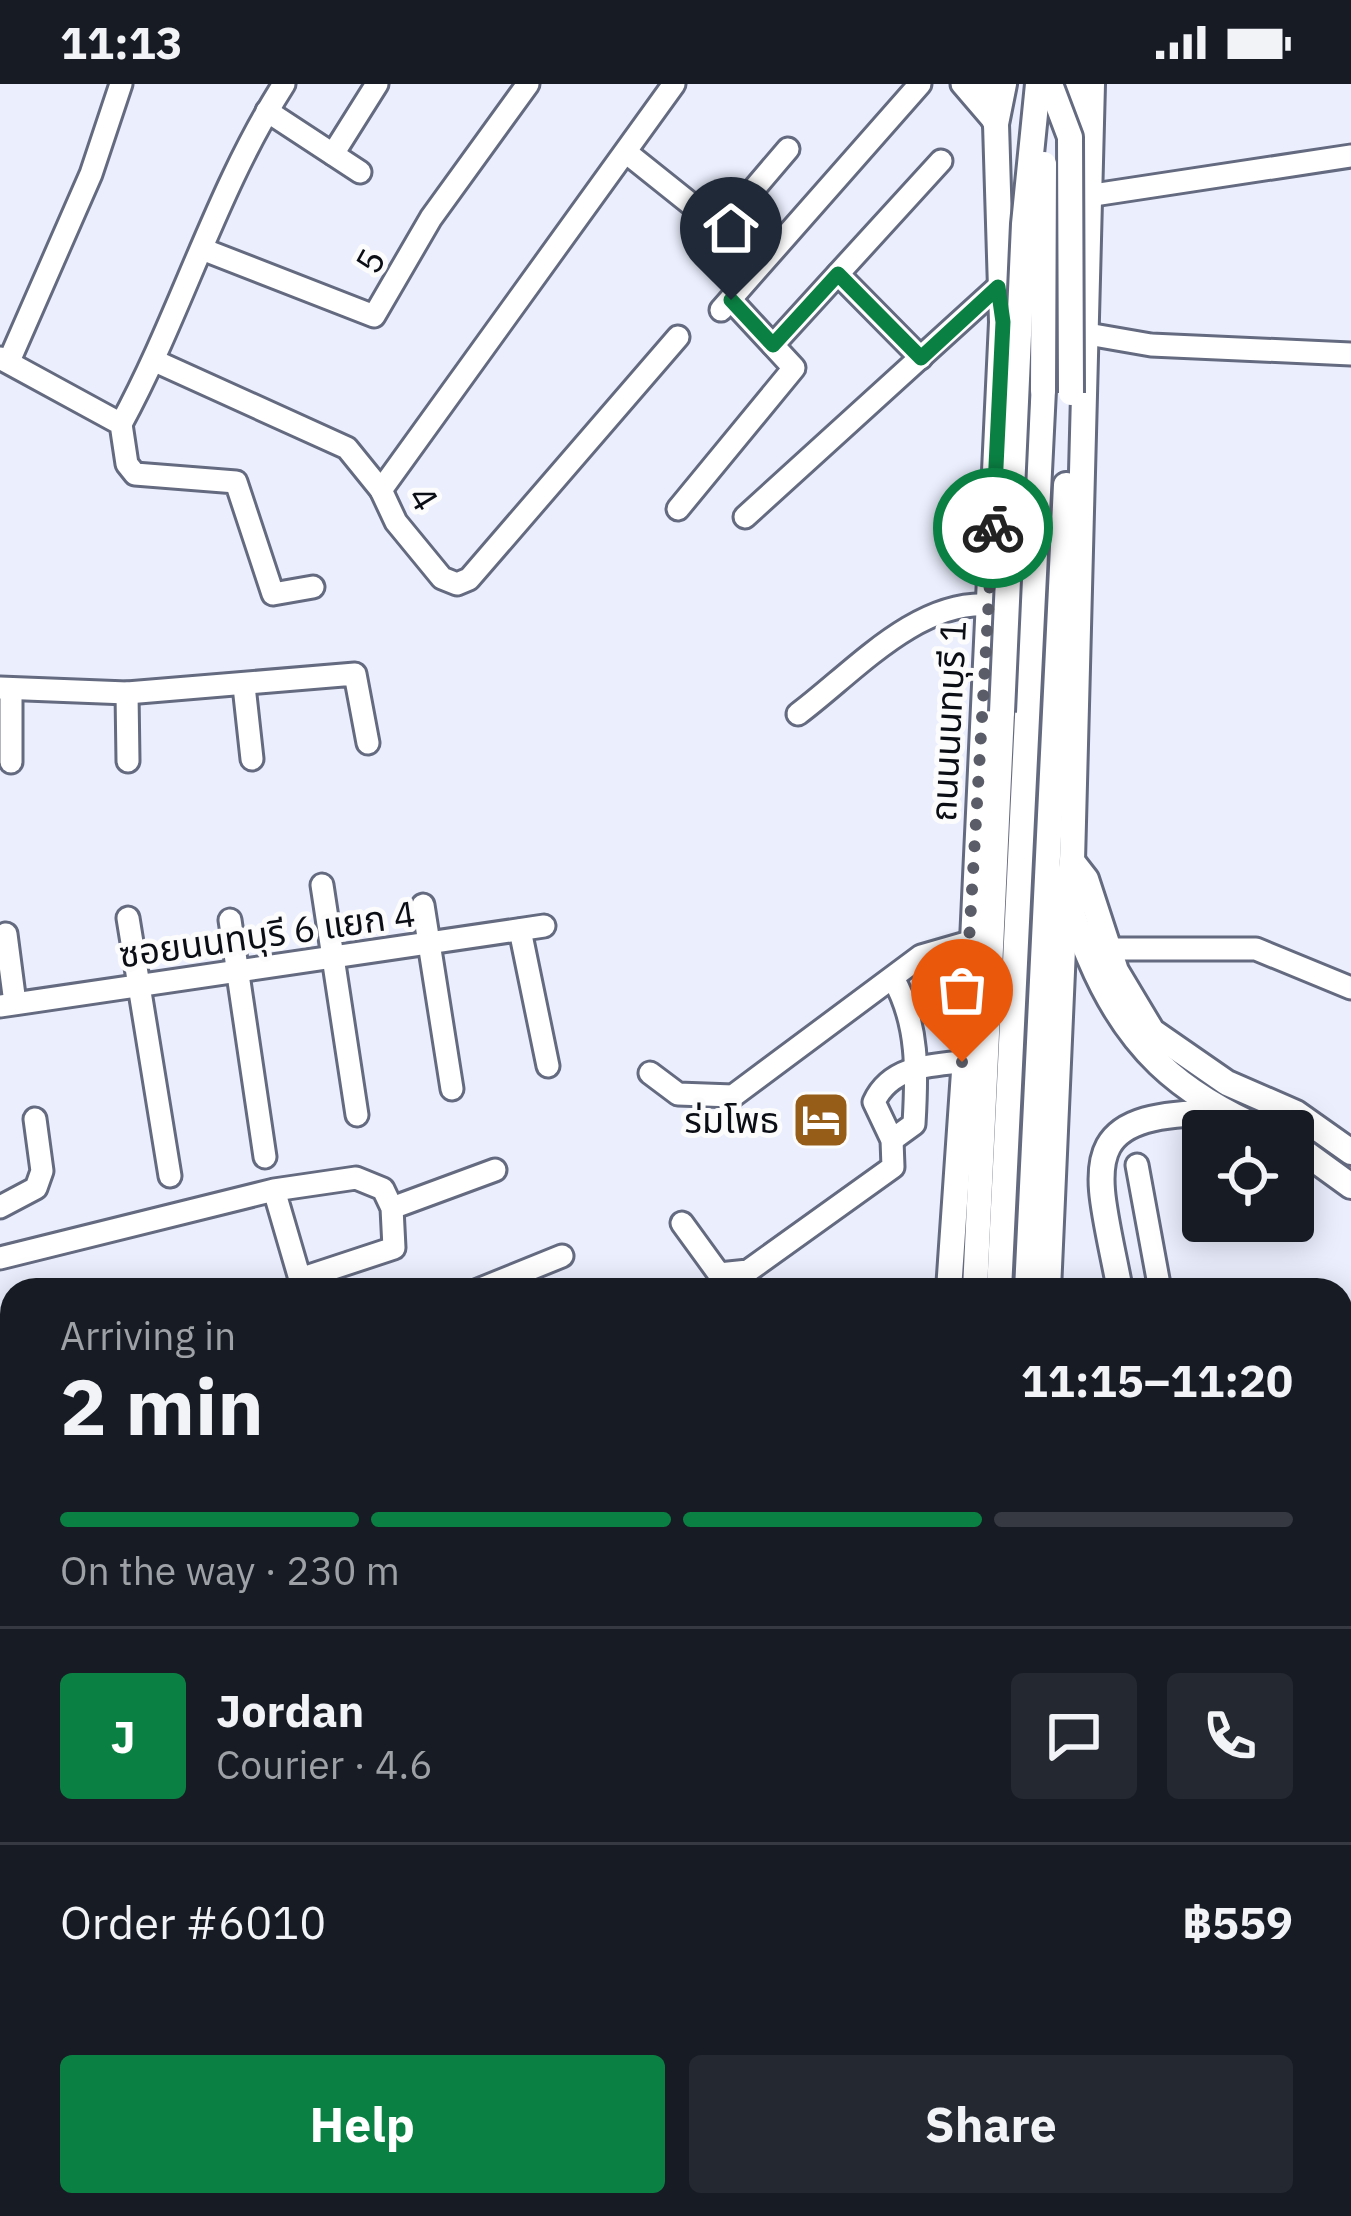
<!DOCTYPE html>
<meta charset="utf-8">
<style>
:root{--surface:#171b24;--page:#242831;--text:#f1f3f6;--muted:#9ea1a6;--line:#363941;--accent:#0b8043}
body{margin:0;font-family:"IBM Plex Sans","Noto Sans Thai",sans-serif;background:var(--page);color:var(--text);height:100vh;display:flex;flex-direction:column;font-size:45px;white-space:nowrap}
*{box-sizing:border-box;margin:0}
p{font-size:39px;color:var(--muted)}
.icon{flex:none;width:66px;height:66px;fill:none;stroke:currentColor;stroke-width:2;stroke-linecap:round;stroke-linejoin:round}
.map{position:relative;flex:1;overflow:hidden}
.side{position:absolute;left:0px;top:1194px;width:1353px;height:939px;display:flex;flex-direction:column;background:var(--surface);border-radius:36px 36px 0 0;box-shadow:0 6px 30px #0003}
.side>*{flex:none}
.buttons{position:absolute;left:1182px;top:1026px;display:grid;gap:24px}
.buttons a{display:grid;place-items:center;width:132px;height:132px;border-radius:12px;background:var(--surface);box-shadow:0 6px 30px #0003;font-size:60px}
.pin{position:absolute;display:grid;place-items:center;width:102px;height:102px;color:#fff;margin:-123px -51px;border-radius:50% 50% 50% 0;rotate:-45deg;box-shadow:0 0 12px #0007}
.pin .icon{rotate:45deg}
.courier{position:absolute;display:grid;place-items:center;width:120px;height:120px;margin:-60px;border:9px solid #0b8043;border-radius:50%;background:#fff;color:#222;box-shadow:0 3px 15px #0007}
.summary em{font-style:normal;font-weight:700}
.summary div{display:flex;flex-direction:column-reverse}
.summary{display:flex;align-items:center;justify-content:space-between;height:204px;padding:0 60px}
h1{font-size:78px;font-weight:700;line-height:90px}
.bar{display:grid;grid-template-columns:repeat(4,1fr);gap:18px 12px;align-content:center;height:144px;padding:0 60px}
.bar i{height:15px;border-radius:9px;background:var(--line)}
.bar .selected{background:var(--accent)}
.bar p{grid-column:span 4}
.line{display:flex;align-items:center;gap:30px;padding:0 60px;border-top:3px solid var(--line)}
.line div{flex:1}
.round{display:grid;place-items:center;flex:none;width:126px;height:126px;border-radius:12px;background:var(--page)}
.action{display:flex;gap:24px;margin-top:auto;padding:24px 60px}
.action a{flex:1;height:138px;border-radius:12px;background:var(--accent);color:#fff;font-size:48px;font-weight:700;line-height:138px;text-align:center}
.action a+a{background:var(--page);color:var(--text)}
.status{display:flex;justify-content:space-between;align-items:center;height:84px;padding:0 60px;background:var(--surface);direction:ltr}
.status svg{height:33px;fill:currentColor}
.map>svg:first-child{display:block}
.grass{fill:url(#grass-dots)}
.building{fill:url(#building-back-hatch);stroke:#737a90;stroke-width:3}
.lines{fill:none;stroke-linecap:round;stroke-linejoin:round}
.minor-casing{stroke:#646a7f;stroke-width:27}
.major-casing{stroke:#646a7f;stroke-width:30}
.minor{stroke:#fff;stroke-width:21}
.major{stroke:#fff;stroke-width:24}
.major-bridge-casing{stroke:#646a7f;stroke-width:30;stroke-linecap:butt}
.major-bridge{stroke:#fff;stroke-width:24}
.done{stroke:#5a5c67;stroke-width:12;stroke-dasharray:0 21.6}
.route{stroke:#0b8043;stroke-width:15}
.labels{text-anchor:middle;stroke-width:10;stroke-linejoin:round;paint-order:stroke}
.street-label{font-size:36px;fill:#0c0e16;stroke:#fcfcfc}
.poi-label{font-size:36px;fill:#0c0e16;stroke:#fcfcfc;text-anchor:end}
</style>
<div class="status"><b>11:13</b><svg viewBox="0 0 49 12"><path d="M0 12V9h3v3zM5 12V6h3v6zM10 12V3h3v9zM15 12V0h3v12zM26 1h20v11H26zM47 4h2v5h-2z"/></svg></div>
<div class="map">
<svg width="1351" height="2132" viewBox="0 0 1351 2132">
<defs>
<pattern id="grass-dots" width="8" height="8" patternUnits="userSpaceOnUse" patternTransform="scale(3)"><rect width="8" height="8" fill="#e3c5a8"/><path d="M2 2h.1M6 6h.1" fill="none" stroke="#c2a890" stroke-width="1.8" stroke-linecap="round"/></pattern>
<pattern id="building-back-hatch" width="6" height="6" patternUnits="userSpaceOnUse" patternTransform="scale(3)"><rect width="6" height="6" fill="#b0bff6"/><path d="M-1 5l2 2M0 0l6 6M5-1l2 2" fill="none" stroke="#96a3d2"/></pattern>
</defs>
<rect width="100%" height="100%" fill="#eaeefd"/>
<path class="grass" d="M587 2121H686L689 2132H588Z"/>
<g class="building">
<path d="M82 2121H249L196 2132H46Z"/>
<path d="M273 2121H306L308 2132H276Z"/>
<path d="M700 2121H732L735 2132H703Z"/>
<path d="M816 2121H848L852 2132H820Z"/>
<path d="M932 2121H957L961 2132H936Z"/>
</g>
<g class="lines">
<g class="minor-casing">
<g id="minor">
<path d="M962 0 992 35"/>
<path d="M267 27 360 88"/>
<path d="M627 69 717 141 725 139 788 65"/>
<path d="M333 70 377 0"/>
<path d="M1087 112 1351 72"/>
<path d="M202 165 374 232 431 134 528 0"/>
<path d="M838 190 921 274"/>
<path d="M721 226 920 0"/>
<path d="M1082 249 1151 261 1351 270"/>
<path d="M773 261 941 77"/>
<path d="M0 274 121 340 127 380 135 390 236 398 273 510 313 503"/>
<path d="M9 277 91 90 121 0"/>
<path d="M155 277 347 364 381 406 396 438 442 494 457 500 469 495 678 253"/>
<path d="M121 340C181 230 216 106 284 0"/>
<path d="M381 406 674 0"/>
<path d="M678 425 794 284 731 216"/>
<path d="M745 433 998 203"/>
<path d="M244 602 252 675"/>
<path d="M0 604 127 609 355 590 368 659"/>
<path d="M11 605V678"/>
<path d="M127 609 128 677"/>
<path d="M798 630C853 589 916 516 989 521"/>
<path d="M322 801 357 1031"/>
<path d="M423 821 452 1005"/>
<path d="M128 834 170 1092"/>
<path d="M230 836 265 1073"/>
<path d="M520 846 548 982"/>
<path d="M6 850 15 919"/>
<path d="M1109 865H1256L1351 904"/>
<path d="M0 922 544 842"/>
<path d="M650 989 678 1010 733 1012 921 872 973 857"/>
<path d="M892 1056 914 1040C917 989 919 940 893 894"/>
<path d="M1137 1081 1160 1206"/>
<path d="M0 1123 36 1104 42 1087 35 1035"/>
<path d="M392 1124 495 1086"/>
<path d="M682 1139 719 1190 748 1187 893 1083 892 1056 874 1018C890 983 929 981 962 978"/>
<path d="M0 1174 274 1106 356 1094 383 1105 392 1124 394 1164 300 1195 274 1106"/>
<path d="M478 1206 562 1172"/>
<path d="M0 1305 12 1360"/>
<path d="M0 1400 12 1398"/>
<path d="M0 1459 12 1456"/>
<path d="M0 1531 12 1530"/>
<path d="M0 1780 12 1779"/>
<path d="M0 1912 12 1909"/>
<path d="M0 2035 12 2033"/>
<path d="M332 2121 333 2132"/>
<path d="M441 2121 442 2132"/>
<path d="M565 2121V2132"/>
<path d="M970 2121 974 2132"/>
<path d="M0 2128 12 2095"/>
<path d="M34 2132 38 2121"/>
</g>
</g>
<g class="major-casing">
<g id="major">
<path d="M983 0 995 38"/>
<path d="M1092 0 1072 777C1065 821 1073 834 1090 875 1127 963 1178 1009 1266 1047"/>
<path d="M1070 52 1073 0"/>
<path d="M1072 777 1086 795 1116 887 1152 947 1227 999 1296 1029 1351 1068"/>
<path d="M1293 1060 1351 1102"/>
<path d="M949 1206 973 857 1002 238 996 40 1004 0"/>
<path d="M975 1206 1002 628"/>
<path d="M999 1206 1043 306"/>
<path d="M1027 1206 1066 401"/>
<path d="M1048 1206 1065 819"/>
<path d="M1120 1206C1097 1084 1067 1026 1226 1029"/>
<path d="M1341 1302 1351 1328"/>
<path d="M1341 1464 1351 1448"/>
<path d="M1341 1517 1351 1507"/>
<path d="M1341 1557 1351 1539"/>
<path d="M1341 1759 1351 1764"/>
<path d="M1341 1784 1351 1790"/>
<path d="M1341 1837 1351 1842"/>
<path d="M1341 1874 1351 1878"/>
<path d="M0 1939 12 1936"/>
<path d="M0 1976 12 1973"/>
</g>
</g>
<use href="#minor" class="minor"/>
<use href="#major" class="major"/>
<g class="major-bridge-casing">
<g id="major-bridge">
<path d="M1050 0 1070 53 1071 309"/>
<path d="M1043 306 1044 80"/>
<path d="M1002 628 1024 140 1038 0"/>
</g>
</g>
<use href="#major-bridge" class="major-bridge"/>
</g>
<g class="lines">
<path class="done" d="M962 978 993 444"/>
<path class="route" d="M731 216 773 261 838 190 921 274 998 203 1003 238 993 444"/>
</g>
<defs>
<g id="hotel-square" transform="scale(3)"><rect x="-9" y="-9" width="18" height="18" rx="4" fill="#965d19" stroke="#fcfcfc"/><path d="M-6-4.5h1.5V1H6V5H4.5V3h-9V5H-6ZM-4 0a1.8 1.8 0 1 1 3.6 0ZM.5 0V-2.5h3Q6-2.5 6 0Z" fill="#fff"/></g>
</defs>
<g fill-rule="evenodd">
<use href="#hotel-square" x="821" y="1036"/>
</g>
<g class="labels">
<g class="street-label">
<text transform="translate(370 177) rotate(-61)" y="13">5</text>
<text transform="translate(424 414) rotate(59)" y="13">4</text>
<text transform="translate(948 637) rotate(-87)" y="13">ถนนนนทบุรี 1</text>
<text transform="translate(267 850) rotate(-8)" y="13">ซอยนนทบุรี 6 แยก 4</text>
</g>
<g class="poi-label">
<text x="779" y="1049">ร่มโพธ</text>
</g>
</g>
</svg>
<div class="buttons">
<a><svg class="icon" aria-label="locate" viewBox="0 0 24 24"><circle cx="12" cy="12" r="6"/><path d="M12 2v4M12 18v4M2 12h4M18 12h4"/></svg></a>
</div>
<div class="pin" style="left:962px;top:978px;background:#ea580c"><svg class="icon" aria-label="bag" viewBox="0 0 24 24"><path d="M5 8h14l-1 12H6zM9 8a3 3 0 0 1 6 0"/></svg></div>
<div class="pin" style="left:731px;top:216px;background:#1f2937"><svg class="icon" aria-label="home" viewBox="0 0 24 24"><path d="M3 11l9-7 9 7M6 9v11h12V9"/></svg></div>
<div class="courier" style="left:993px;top:444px"><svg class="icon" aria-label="bike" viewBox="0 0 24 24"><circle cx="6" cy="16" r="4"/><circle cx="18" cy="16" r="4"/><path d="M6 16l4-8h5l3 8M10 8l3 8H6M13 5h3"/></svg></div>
<section class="side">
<div class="summary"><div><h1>2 min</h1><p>Arriving in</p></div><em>11:15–11:20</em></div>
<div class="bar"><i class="selected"></i><i class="selected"></i><i class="selected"></i><i></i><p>On the way · 230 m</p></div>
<div class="line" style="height:216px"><b class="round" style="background:var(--accent);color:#fff">J</b><div><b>Jordan</b><p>Courier · 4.6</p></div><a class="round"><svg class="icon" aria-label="chat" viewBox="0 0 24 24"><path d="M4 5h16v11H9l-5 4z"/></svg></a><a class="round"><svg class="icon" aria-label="phone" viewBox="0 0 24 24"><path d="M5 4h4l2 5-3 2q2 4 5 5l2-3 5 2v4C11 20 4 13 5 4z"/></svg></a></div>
<div class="line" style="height:156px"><div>Order #6010</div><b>฿559</b></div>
<div class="action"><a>Help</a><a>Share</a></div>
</section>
</div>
